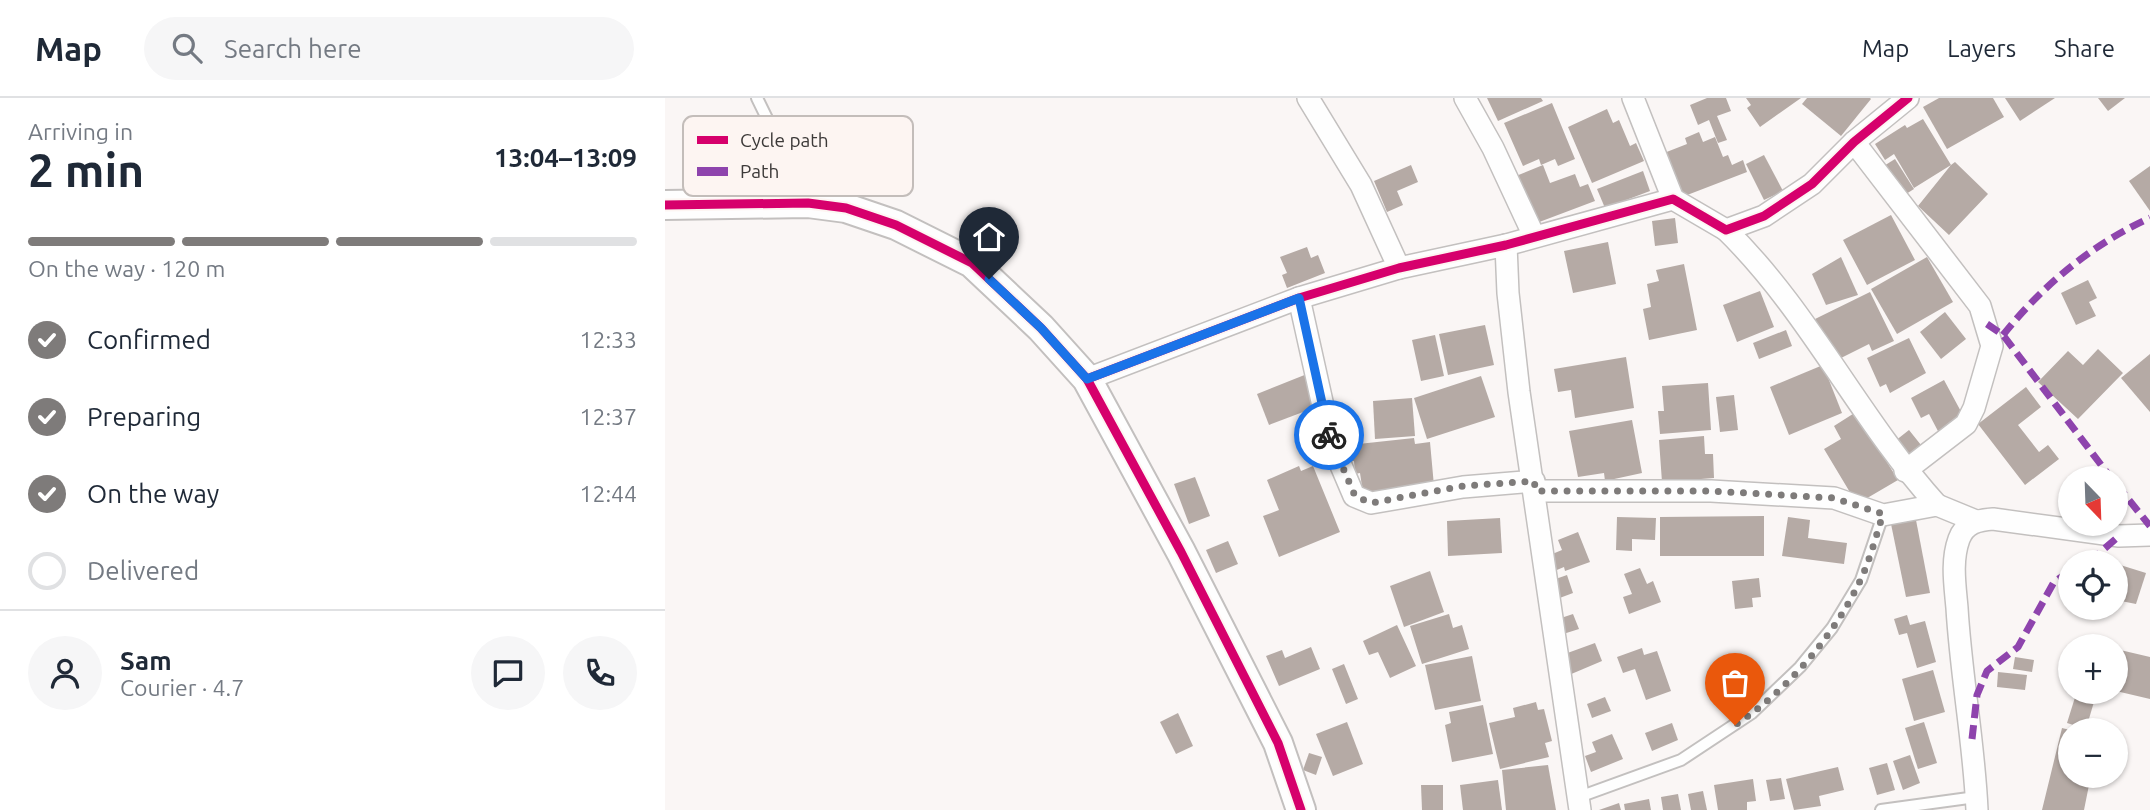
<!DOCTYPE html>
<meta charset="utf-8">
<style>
:root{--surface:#fff;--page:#f6f6f7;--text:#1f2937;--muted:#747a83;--line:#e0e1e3;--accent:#7e7b7a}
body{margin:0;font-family:Ubuntu,sans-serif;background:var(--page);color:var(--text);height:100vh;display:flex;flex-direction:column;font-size:26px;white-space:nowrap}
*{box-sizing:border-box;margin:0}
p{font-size:23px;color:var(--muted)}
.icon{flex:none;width:38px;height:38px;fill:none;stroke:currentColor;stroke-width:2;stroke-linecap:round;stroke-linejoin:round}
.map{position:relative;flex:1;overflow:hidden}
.side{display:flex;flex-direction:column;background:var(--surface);width:665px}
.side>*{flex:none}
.needle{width:46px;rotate:157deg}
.fabs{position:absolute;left:1393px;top:368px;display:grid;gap:14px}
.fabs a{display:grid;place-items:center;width:70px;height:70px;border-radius:50%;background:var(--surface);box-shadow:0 2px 5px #0004;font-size:35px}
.pin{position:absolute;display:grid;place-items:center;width:60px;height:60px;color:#fff;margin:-72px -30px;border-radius:50% 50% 50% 0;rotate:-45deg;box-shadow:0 0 7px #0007}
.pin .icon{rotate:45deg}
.courier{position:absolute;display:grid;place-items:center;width:70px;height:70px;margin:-35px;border:5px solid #1a73e8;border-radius:50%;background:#fff;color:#222;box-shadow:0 2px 9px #0007}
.summary em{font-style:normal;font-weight:700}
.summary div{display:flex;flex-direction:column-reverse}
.summary{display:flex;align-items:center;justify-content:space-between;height:119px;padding:0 28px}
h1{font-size:46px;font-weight:700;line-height:52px}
.bar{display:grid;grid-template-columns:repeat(4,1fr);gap:10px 7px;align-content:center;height:84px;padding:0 28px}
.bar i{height:9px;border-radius:5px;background:var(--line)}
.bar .on{background:var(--accent)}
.bar p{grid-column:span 4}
.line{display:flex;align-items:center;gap:18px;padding:0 28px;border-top:2px solid var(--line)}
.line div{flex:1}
.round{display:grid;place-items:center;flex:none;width:74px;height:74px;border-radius:37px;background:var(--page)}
ol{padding:0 28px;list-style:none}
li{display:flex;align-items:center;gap:21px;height:77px}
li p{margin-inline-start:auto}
li .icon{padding:7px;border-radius:50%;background:var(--accent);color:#fff;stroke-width:4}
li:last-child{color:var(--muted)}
li i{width:38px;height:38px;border:4px solid var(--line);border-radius:50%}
header{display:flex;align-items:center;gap:42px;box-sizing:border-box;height:98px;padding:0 35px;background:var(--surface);border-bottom:2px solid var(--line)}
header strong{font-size:33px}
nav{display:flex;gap:38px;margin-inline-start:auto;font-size:24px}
.search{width:490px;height:63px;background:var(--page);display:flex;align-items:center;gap:18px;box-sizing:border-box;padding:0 24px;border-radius:38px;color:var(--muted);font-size:26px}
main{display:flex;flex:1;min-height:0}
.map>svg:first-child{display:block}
.building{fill:#b5aaa5}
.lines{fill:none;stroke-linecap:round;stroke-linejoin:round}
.service-casing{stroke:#c3c0bf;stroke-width:14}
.minor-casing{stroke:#c3c0bf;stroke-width:24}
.tertiary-casing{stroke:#c3c0bf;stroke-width:32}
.service{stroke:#fefefe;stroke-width:10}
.minor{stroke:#fefefe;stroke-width:21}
.tertiary{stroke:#fefefe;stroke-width:28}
.quiet{stroke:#8e44ad;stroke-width:7;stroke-dasharray:14 7;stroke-linecap:butt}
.cycleway-casing{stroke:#fdf5f2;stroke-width:13}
.cycleway{stroke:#d6006c;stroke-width:9}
.done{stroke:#7e7b7a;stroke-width:7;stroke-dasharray:0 12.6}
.route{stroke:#1a73e8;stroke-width:9}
.key{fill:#fdf5f2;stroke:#c3bdba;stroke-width:2}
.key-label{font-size:19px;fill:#3c3938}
</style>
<header>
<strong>Map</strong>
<div class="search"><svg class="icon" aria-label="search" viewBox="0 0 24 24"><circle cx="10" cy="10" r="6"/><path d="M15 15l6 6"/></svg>Search here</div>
<nav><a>Map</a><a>Layers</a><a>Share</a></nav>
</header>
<main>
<section class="side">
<div class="summary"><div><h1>2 min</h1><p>Arriving in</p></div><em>13:04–13:09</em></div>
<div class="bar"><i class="on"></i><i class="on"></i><i class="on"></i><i></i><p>On the way · 120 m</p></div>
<ol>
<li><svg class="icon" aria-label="check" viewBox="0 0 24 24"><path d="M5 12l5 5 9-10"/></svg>Confirmed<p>12:33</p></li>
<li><svg class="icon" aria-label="check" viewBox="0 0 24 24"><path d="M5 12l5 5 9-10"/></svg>Preparing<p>12:37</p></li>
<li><svg class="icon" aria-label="check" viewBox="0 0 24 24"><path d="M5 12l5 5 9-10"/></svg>On the way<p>12:44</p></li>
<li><i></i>Delivered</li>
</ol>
<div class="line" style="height:126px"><a class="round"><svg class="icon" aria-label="person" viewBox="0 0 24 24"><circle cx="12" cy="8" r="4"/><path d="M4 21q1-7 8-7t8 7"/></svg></a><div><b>Sam</b><p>Courier · 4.7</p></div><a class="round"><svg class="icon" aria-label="chat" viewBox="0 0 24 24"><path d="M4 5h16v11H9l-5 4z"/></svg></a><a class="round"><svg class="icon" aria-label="phone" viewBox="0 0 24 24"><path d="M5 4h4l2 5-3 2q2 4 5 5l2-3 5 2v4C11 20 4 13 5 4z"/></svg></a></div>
</section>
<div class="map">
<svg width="1485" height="712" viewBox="0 0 1485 712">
<rect width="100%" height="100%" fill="#faf6f5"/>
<g class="building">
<path d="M822 0H876L878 3 833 23Z"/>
<path d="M1042 0H1061L1066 13 1052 18 1062 42 1053 45 1044 22 1033 27 1025 7Z"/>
<path d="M1081 0H1136L1095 29 1082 10 1086 7Z"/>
<path d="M1142 0H1205L1206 1 1176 38 1137 6Z"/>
<path d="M1274 0H1328L1339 19 1282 51 1258 9Z"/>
<path d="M1340 0H1390L1355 23Z"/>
<path d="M1433 0H1460L1443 13Z"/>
<path d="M887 5 910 61 893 68 890 61 876 67 874 61 858 68 839 25Z"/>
<path d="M942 11 948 25 954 22 965 48 971 45 979 63 927 85 903 29Z"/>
<path d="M1258 21 1286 67 1290 64 1323 96 1284 137 1253 108 1286 67 1249 90 1229 56 1220 62 1210 46 1240 27 1242 30Z"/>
<path d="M1034 34 1038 44 1050 39 1058 59 1063 57 1067 67 1078 62 1082 74 1017 99 999 55 1022 46 1020 40Z"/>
<path d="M1099 57 1118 93 1099 102 1081 66Z"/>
<path d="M1230 61 1249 91 1233 101 1214 71Z"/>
<path d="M746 67 753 84 732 93 738 107 722 114 709 83Z"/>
<path d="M878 67 885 85 910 76 915 89 923 86 930 103 869 126 851 78Z"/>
<path d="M1485 68V113L1464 83Z"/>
<path d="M978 73 985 93 940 110 932 91Z"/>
<path d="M1226 117 1250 162 1202 187 1178 142Z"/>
<path d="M1010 120 1013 145 990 148 987 123Z"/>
<path d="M943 144 951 186 908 195 899 153Z"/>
<path d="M642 149 646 160 653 157 660 175 622 190 617 177 622 175 615 159Z"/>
<path d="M1176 159 1193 197 1161 207 1147 176Z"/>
<path d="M1262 159 1288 204 1232 236 1206 191Z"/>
<path d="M1019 166 1032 232 984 242 978 211 986 209 982 186 994 183 991 172Z"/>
<path d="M1423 182 1432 200 1424 204 1431 218 1411 227 1396 195Z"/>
<path d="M1095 193 1109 229 1072 244 1058 207Z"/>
<path d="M1205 194 1229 243 1207 253 1204 246 1170 263 1150 221Z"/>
<path d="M1280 214 1301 241 1276 261 1255 234Z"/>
<path d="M820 227 829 267 783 277 774 236Z"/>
<path d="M1121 232 1127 248 1094 261 1088 245Z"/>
<path d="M770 237 779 278 756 283 747 242Z"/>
<path d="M1244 240 1261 275 1225 295 1221 286 1215 289 1202 260Z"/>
<path d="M1433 251 1458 275 1413 321 1373 284 1403 253 1418 267Z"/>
<path d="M1485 256V314L1456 280Z"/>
<path d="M961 259 969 310 910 320 906 292 893 294 889 271Z"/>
<path d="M1158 267 1177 315 1124 337 1105 289Z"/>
<path d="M642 276 654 308 604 327 592 296Z"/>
<path d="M816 278 830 319 762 341 749 300Z"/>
<path d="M1279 282 1300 321 1274 335 1264 316 1256 320 1246 300Z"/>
<path d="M1043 285 1046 332 995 336 993 313H999L997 288Z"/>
<path d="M1361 289 1376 309 1353 327 1374 354 1383 347 1394 361 1360 387 1313 326Z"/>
<path d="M1069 297 1073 332 1055 334 1051 299Z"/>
<path d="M747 300 750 338 710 341 708 303Z"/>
<path d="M1191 314 1233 382 1192 406 1159 351 1176 341 1169 328Z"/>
<path d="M967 322 977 375 940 383 939 375 913 379 904 333Z"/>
<path d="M1244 332 1256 347 1247 354 1252 359 1242 367 1225 347Z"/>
<path d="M1039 338 1040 356H1048L1049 380 997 384 994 342Z"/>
<path d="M749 340 750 346 765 344 769 388 698 395 695 375 690 376 689 363 676 364 675 348Z"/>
<path d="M634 368 636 373 648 368 675 434 614 459 598 418 614 412 602 382Z"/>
<path d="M530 379 545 418 524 426 509 386Z"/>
<path d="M1099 418V458H995V419Z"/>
<path d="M952 419 991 420 990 442 967 441V453L951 452Z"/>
<path d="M1123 419 1145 422 1143 440 1182 445 1179 466 1117 458Z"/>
<path d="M835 420 837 455 783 458 782 423Z"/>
<path d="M1251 422 1265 495 1241 499 1226 426Z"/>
<path d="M913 434 925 464 900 473 899 469 887 474 880 459 897 452 893 442Z"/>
<path d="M563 443 573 466 551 475 541 452Z"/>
<path d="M1452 466 1481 475 1471 506 1451 502Z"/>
<path d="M975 470 982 486 988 483 996 504 964 516 958 499 967 496 959 476Z"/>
<path d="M765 473 779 514 739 529 725 488Z"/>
<path d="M902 477 908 495 892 501 885 483Z"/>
<path d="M1094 480 1096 499 1087 500 1088 509 1070 511 1067 483Z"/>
<path d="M784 516 788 530 797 527 804 551 757 566 745 528Z"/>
<path d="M908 516 914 531 895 537 890 522Z"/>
<path d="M1242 517 1245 527 1260 523 1271 564 1252 570 1242 535 1234 537 1229 521Z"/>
<path d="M732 527 751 568 725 580 713 554 704 557 698 543Z"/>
<path d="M930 545 937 563 904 577 897 557Z"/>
<path d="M646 549 655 571 614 588 601 558 617 552 620 560Z"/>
<path d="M977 550 979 557 992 553 1006 593 981 602 970 571 958 575 952 559Z"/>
<path d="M1451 551 1485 559V601L1451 593Z"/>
<path d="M807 558 816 603 770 612 760 567Z"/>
<path d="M1350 559 1369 562 1367 574 1348 571Z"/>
<path d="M679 566 693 601 681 606 667 571Z"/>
<path d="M1268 572 1280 614 1249 623 1237 581Z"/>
<path d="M1333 574 1362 577 1360 592 1332 589Z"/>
<path d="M1412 593 1431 597 1421 631 1402 625Z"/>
<path d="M940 599 946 613 927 620 922 606Z"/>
<path d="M871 604 873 612 879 611 887 643 880 645 884 659 835 671 824 625 850 619 848 610Z"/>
<path d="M818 607 828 656 787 664 780 627 786 625 784 614Z"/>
<path d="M513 615 528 648 511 656 495 624Z"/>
<path d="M682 624 698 666 668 678 651 636Z"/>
<path d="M1259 624 1272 665 1253 671 1240 630Z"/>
<path d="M1007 625 1013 642 987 653 980 635Z"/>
<path d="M1397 630 1405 632V677H1426L1419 712H1377Z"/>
<path d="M947 636 958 661 926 674 920 658 931 654 927 644Z"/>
<path d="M644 655 657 659 651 677 638 672Z"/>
<path d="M1245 657 1255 685 1238 692 1228 663Z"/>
<path d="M1222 665 1230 692 1212 697 1204 670Z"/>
<path d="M883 667 891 712H841L837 672Z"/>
<path d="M1173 669 1179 692 1154 698 1156 708 1129 712 1121 681Z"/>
<path d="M1116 680 1120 701 1105 703 1101 682Z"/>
<path d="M1088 681 1091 703 1082 704V712H1053L1049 687Z"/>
<path d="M833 682 837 712H798L795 687Z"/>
<path d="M756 687H778V712H757Z"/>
<path d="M1038 693 1042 712H1026L1023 696Z"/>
<path d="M1013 696 1016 712H998L996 699Z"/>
<path d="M984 701 986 712H960L959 706Z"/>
<path d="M954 705 956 712H934Z"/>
</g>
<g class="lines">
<g class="service-casing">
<g id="service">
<path d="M92 0 142 102"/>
<path d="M914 699 1016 662 1087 615 1135 569 1167 530 1196 482 1218 417"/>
<path d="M1216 712 1311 699"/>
</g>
</g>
<g class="minor-casing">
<g id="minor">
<path d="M643 0 696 87 734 170"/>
<path d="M800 0 828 50 869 138"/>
<path d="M968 0 1008 101"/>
<path d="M1189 44 1315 208 1327 248 1309 310 1301 326 1240 373"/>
<path d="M1061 132C1144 213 1194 321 1272 407"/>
<path d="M841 147 843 195 854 294 915 712"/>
<path d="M634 200 666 344 689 398 706 405 798 389 869 383"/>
<path d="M422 281 634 200 734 170 841 147 1008 101 1061 132 1099 118 1147 86 1189 44 1243 0"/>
<path d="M871 393H1046L1169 400 1218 417 1272 407 1311 423"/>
<path d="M1312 712C1309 644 1296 578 1292 510 1290 487 1286 463 1294 441 1300 425 1313 422 1328 421L1454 438 1485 437"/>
</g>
</g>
<g class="tertiary-casing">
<path id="tertiary" d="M0 107 143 105 181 110 231 127 307 165 376 230 422 281 516 454 613 645 636 712"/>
</g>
<use href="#service" class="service"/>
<use href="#minor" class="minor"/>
<use href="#tertiary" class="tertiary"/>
<g class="quiet">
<path d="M1322 226 1338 237 1446 380"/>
<path d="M1338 237C1377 188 1427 146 1485 120"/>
<path d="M1451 386 1485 428"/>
<path d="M1424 464 1454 438"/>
<path d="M1307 641 1312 597 1322 573 1353 549 1389 484 1405 473"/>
</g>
<g class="cycleway-casing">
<g id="cycleway">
<path d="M0 107 143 105 181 110 231 127 307 165 376 230 422 281 516 454 613 645 636 712"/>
<path d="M422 281 634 200 734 170 841 147 1008 101 1061 132 1099 118 1147 86 1189 44 1243 0"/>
</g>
</g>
<use href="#cycleway" class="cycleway"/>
</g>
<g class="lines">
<path class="done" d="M664 337 690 398 706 405 798 388 869 383 871 393H1046L1169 400 1218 416C1211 438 1205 462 1195 483 1169 538 1121 594 1070 627"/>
<path class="route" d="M324 181 376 230 422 281 634 200 664 337"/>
</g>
<rect x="18" y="18" width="230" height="80" rx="10" class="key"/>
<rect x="32" y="38" width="31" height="8" fill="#d6006c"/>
<rect x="32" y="69" width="31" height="9" fill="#8e44ad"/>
<g class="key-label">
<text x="75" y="49">Cycle path</text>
<text x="75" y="80">Path</text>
</g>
</svg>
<div class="fabs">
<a><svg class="needle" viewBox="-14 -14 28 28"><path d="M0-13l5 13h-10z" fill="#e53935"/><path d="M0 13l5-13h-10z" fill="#747a83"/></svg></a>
<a><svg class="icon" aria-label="locate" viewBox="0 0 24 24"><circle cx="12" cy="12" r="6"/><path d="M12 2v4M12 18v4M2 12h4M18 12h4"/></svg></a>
<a>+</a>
<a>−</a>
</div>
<div class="pin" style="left:1070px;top:627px;background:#ea580c"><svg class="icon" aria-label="bag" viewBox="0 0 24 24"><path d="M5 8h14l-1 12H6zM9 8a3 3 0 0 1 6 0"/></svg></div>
<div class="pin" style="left:324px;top:181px;background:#1f2937"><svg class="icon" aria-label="home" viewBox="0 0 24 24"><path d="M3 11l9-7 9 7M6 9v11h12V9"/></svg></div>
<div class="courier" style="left:664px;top:337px"><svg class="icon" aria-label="bike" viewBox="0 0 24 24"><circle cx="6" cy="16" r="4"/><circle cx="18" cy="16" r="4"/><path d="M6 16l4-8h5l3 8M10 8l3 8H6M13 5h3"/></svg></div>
</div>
</main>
